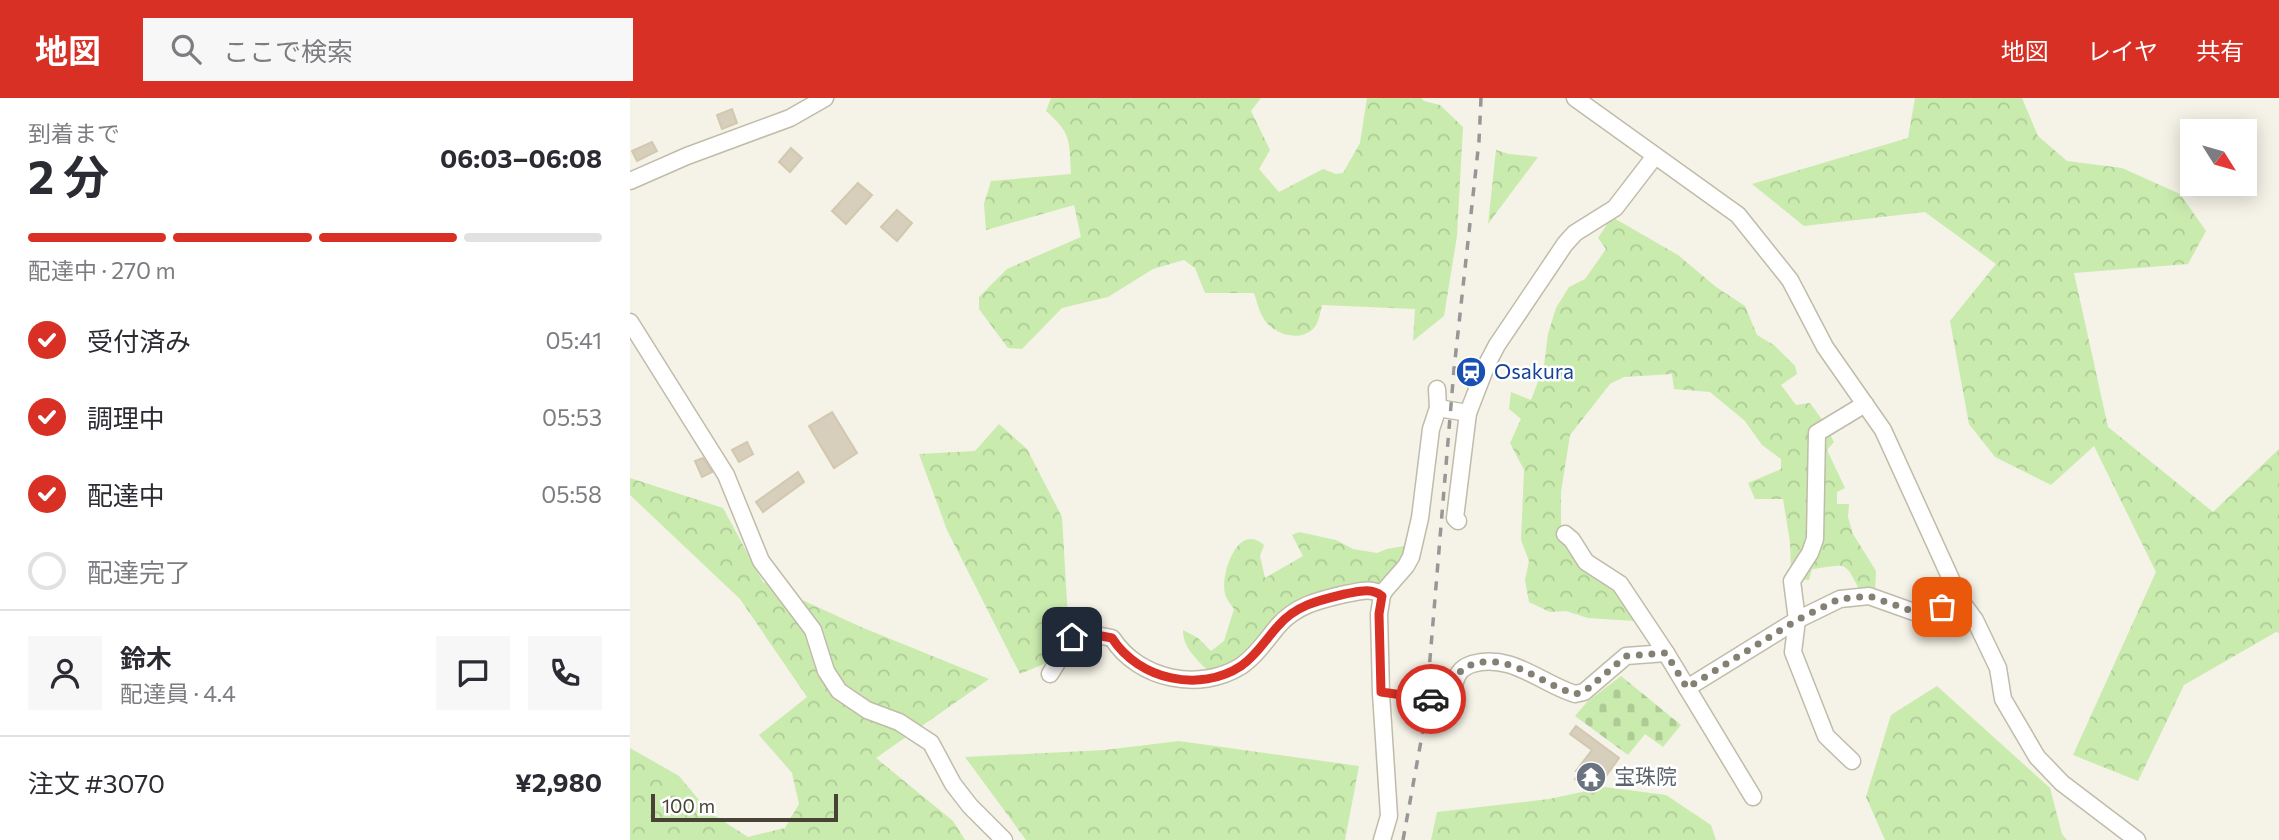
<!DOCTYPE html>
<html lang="ja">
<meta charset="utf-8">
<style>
:root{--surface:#fff;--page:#f7f7f7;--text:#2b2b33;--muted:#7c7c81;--line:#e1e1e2;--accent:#d93025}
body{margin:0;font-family:Commissioner,"Noto Sans JP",sans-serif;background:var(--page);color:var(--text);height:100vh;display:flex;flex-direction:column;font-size:26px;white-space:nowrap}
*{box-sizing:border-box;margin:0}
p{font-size:23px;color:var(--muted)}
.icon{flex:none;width:38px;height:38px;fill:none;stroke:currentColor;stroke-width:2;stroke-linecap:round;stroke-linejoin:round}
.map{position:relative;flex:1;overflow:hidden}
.drawer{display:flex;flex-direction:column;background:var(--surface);width:630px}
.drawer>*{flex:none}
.needle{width:46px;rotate:127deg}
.tools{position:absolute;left:1550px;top:21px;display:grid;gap:14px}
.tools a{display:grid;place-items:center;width:77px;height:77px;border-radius:0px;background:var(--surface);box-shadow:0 4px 18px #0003;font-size:35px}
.scale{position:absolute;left:21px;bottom:18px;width:187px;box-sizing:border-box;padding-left:7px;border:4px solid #484336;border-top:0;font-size:19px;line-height:24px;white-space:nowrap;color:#484336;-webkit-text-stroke:5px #fff;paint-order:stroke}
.pin{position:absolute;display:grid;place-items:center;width:60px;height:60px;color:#fff;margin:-30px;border-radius:14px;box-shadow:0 4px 10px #0006}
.courier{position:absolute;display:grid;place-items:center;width:70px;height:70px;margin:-35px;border:5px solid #d93025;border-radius:50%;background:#fff;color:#222;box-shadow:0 2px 9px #0007}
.headline em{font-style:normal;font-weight:700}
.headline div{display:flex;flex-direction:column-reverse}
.headline{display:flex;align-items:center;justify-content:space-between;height:119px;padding:0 28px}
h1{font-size:46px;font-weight:700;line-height:52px}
.bar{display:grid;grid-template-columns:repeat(4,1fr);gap:10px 7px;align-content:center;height:84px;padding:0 28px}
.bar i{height:9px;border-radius:5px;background:var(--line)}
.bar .selected{background:var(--accent)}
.bar p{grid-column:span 4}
.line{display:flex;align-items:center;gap:18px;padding:0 28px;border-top:2px solid var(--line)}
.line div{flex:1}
.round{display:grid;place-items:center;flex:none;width:74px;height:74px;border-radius:0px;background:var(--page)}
ol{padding:0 28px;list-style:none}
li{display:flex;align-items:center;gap:21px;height:77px}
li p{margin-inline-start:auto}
li .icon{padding:7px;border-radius:50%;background:var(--accent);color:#fff;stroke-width:4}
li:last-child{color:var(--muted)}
li i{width:38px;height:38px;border:4px solid var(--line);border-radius:50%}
header{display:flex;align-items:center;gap:42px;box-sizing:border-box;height:98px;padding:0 35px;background:var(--accent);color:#fff}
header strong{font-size:33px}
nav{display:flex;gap:38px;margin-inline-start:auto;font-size:24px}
.search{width:490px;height:63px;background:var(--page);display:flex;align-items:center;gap:18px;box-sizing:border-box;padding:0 24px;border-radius:0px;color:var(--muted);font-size:26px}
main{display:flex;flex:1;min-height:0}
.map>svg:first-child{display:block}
.forest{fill:url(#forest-crowns)}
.cemetery{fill:url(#cemetery-stones)}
.building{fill:#d7cfbc;stroke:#d2c8af;stroke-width:2}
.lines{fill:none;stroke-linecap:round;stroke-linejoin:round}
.minor-casing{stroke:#c1bba9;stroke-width:19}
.minor{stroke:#fff;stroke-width:16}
.rail{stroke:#979797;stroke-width:3.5;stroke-dasharray:9 9;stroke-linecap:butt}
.minor-bridge-casing{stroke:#c1bba9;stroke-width:19;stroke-linecap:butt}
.minor-bridge{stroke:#fff;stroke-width:16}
.done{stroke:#858074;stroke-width:7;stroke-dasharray:0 12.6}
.route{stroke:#d93025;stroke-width:9}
.labels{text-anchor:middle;stroke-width:5;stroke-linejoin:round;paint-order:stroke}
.transit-label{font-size:21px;fill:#164399;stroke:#fff;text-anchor:start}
.worship-label{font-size:21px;fill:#5b616d;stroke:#fff;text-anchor:start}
</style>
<header>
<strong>地図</strong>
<div class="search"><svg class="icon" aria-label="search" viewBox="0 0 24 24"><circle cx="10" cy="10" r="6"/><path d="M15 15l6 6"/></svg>ここで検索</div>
<nav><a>地図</a><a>レイヤ</a><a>共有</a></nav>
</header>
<main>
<section class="drawer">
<div class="headline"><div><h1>2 分</h1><p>到着まで</p></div><em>06:03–06:08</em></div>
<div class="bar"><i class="selected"></i><i class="selected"></i><i class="selected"></i><i></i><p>配達中 · 270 m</p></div>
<ol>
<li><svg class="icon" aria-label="check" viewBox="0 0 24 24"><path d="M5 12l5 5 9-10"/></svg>受付済み<p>05:41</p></li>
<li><svg class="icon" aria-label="check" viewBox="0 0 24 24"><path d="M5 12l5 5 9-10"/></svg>調理中<p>05:53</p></li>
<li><svg class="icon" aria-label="check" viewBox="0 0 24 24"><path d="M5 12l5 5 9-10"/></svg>配達中<p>05:58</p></li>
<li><i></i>配達完了</li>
</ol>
<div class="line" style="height:126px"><a class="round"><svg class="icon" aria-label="person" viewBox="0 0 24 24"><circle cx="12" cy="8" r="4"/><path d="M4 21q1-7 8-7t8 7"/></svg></a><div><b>鈴木</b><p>配達員 · 4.4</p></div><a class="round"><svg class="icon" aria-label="chat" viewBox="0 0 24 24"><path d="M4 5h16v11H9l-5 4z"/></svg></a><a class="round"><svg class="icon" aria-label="phone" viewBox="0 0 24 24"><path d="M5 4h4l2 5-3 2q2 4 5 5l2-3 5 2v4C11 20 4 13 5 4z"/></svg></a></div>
<div class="line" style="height:91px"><div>注文 #3070</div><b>¥2,980</b></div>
</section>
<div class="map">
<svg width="1649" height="742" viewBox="0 0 1649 742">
<defs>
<pattern id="forest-crowns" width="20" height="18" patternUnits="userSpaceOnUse" patternTransform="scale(1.75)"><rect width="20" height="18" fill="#c9ebae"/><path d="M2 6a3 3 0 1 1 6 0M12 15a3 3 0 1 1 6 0" fill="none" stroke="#aecb96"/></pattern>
<pattern id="cemetery-stones" width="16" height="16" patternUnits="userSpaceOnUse" patternTransform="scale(1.75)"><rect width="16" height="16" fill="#c9ebae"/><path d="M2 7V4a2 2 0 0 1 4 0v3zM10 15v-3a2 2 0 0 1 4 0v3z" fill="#aecb96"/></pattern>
</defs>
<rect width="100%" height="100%" fill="#f5f2e7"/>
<g class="forest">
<path d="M421 0H631L621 13 640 52 629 71 649 94 693 71 706 76 713 75 730 45 737 0H791L794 3 810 7 833 29 827 138 814 218 783 243 785 211 692 207C690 215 689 226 682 232 668 244 643 236 634 221 629 214 627 203 624 195H575L565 170 554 162 523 171 478 199 432 210 392 251 378 250 349 211V199L377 171 451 139 444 107 356 132 354 106 361 83 441 76C439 42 442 36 416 13Z"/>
<path d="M1285 0H1392L1408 38 1437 63 1492 70 1550 96 1576 133 1558 166 1444 175 1478 329 1583 414 1649 351V535L1646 534 1554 587 1508 683 1443 657 1526 474 1464 348 1421 387 1365 359 1339 326 1320 223 1366 166 1295 114 1174 128 1122 86 1278 40Z"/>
<path d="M866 52 879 56 908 59 858 126Z"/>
<path d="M982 119 1048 157 1086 189 1115 208 1127 237 1144 247 1165 268 1167 276 1151 287 1166 307 1180 305 1194 324 1204 344 1197 352 1215 390 1207 394V406H1219L1218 419 1223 436 1246 473 1245 495 1230 493C1214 461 1217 467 1182 471L1179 482 1166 481 1161 475 1160 444 1153 401H1125L1118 385 1151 371V361L1132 347 1115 323 1080 294 1044 291 1042 276 994 279 980 286 940 337 931 394V426L940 445 987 488 1005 523 958 520 936 513 920 514 899 504 895 482 899 463 891 442 894 372 880 345 891 321 879 311 881 294 901 302 914 268 918 236 926 210 939 189 955 181 976 151 968 140Z"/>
<path d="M369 326 397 351 432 419 440 555 390 576 317 432 289 356 345 353Z"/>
<path d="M0 380 93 410 133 484 231 529 359 581 246 660 323 723 335 742H0V650L49 678 79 714 118 739 155 730 169 706 162 675 129 637 177 599 110 501 0 397Z"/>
<path d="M669 434 706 442 723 451 747 455 757 451 780 447 755 488 690 498 621 557 592 574 578 573C566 560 553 550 553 532L568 540 581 553 594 543 604 511C601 507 596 500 595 496 590 476 608 423 634 447L630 458 635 480 673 458 662 437Z"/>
<path d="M1307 588 1420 690 1432 736 1437 742H1255L1236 699 1261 617Z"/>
<path d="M549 643 729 668 715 742H396L335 659 475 652Z"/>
<path d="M975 689 1036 697 1081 727 1086 742H801L807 714 919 701Z"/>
</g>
<path class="cemetery" d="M991 578 1051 627 1033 649 1015 636 998 657 945 618 957 604Z"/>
<g class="building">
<path d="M102 11 107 25 92 31 87 17Z"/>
<path d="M22 44 27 53 7 63 2 53Z"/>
<path d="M161 50 172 60 160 74 149 64Z"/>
<path d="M228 85 242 97 216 126 202 113Z"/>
<path d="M267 112 282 125 267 143 251 129Z"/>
<path d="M202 314 227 355 204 370 179 328Z"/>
<path d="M117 344 123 356 109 364 102 352Z"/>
<path d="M73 360 82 374 72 379 65 363Z"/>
<path d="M168 374 174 384 133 414 126 404Z"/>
<path d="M946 628 989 660 963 696 948 685 949 683 945 681 949 675 946 673 962 652 940 636Z"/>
</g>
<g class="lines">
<g class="minor-casing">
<g id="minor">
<path d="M945 0 1108 117 1160 182 1195 249 1253 332 1331 503 1345 522 1368 570 1373 601 1407 659 1432 685 1507 742"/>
<path d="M0 83 57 58 160 20 195 0"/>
<path d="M0 224 96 377 131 463 183 532 196 573 209 593 237 612 269 624 301 645 323 686 340 708 374 742"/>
<path d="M808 310 838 315 857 266 867 247 935 146 945 135 985 110 1025 58"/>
<path d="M828 423 825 420 838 315"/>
<path d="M935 436 942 442 956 464 990 486 1036 555 1123 699"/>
<path d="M420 576 444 537 451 534 482 540C509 582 570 594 611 568 626 558 637 541 648 528 666 507 690 502 715 496 729 494 740 489 752 497"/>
<path d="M1057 590 1167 522 1210 501 1239 498 1284 514 1293 515 1331 503"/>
<path d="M819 612C821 601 823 584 829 575 832 570 837 568 842 566 880 554 912 586 945 596L954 594 996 558 1036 555"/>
<path d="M1222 663 1196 638 1163 554 1167 522 1162 483 1180 455 1185 441 1187 335 1235 306"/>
<path d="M752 742 759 718 751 595 749 516 752 497 755 492 776 468 781 459 790 420 801 331 808 310 807 291"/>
</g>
</g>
<use href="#minor" class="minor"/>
<path class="rail" d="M773 742 795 621 824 271 849 43 851 0"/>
<g class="minor-bridge-casing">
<path id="minor-bridge" d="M775 597 816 603"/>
</g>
<use href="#minor-bridge" class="minor-bridge"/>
</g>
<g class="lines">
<path class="done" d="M801 601 820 603 831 572C871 547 908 585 945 596L954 594 996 558 1036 555 1057 590 1167 522 1209 501 1239 498 1288 515 1312 509"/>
<path class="route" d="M442 539 451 534 482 540C509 582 570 595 611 568 626 558 636 541 648 528 666 507 690 502 715 496 728 494 740 489 752 498L749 516 751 594 801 601"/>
</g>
<defs>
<g id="station-disc" transform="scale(1.575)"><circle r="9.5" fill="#1a4fb4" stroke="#fff"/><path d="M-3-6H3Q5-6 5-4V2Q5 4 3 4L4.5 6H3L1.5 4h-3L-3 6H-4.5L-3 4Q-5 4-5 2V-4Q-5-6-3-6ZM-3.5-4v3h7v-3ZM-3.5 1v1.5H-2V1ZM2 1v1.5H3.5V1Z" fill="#fff"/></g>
<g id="temple-disc" transform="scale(1.575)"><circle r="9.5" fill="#6b7280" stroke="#fff"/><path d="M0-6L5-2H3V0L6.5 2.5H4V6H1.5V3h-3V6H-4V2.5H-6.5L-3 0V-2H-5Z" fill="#fff"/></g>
</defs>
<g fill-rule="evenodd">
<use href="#station-disc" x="841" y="274"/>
<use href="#temple-disc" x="961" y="679"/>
</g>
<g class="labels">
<g class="transit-label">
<text x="864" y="281">Osakura</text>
</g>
<g class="worship-label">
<text x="984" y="686">宝珠院</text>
</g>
</g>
</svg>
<div class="tools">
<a><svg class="needle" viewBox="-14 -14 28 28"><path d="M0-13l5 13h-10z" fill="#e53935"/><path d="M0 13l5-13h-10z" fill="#7c7c81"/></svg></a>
</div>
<div class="scale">100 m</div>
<div class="pin" style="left:1312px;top:509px;background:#ea580c"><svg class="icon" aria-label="bag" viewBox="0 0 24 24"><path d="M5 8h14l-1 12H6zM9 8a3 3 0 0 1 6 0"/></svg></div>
<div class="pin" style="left:442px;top:539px;background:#1f2937"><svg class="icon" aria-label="home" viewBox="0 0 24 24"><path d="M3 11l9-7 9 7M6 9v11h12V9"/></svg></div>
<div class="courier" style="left:801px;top:601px"><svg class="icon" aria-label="car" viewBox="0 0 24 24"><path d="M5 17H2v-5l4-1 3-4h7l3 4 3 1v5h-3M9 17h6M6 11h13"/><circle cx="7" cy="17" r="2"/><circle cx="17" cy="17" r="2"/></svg></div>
</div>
</main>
